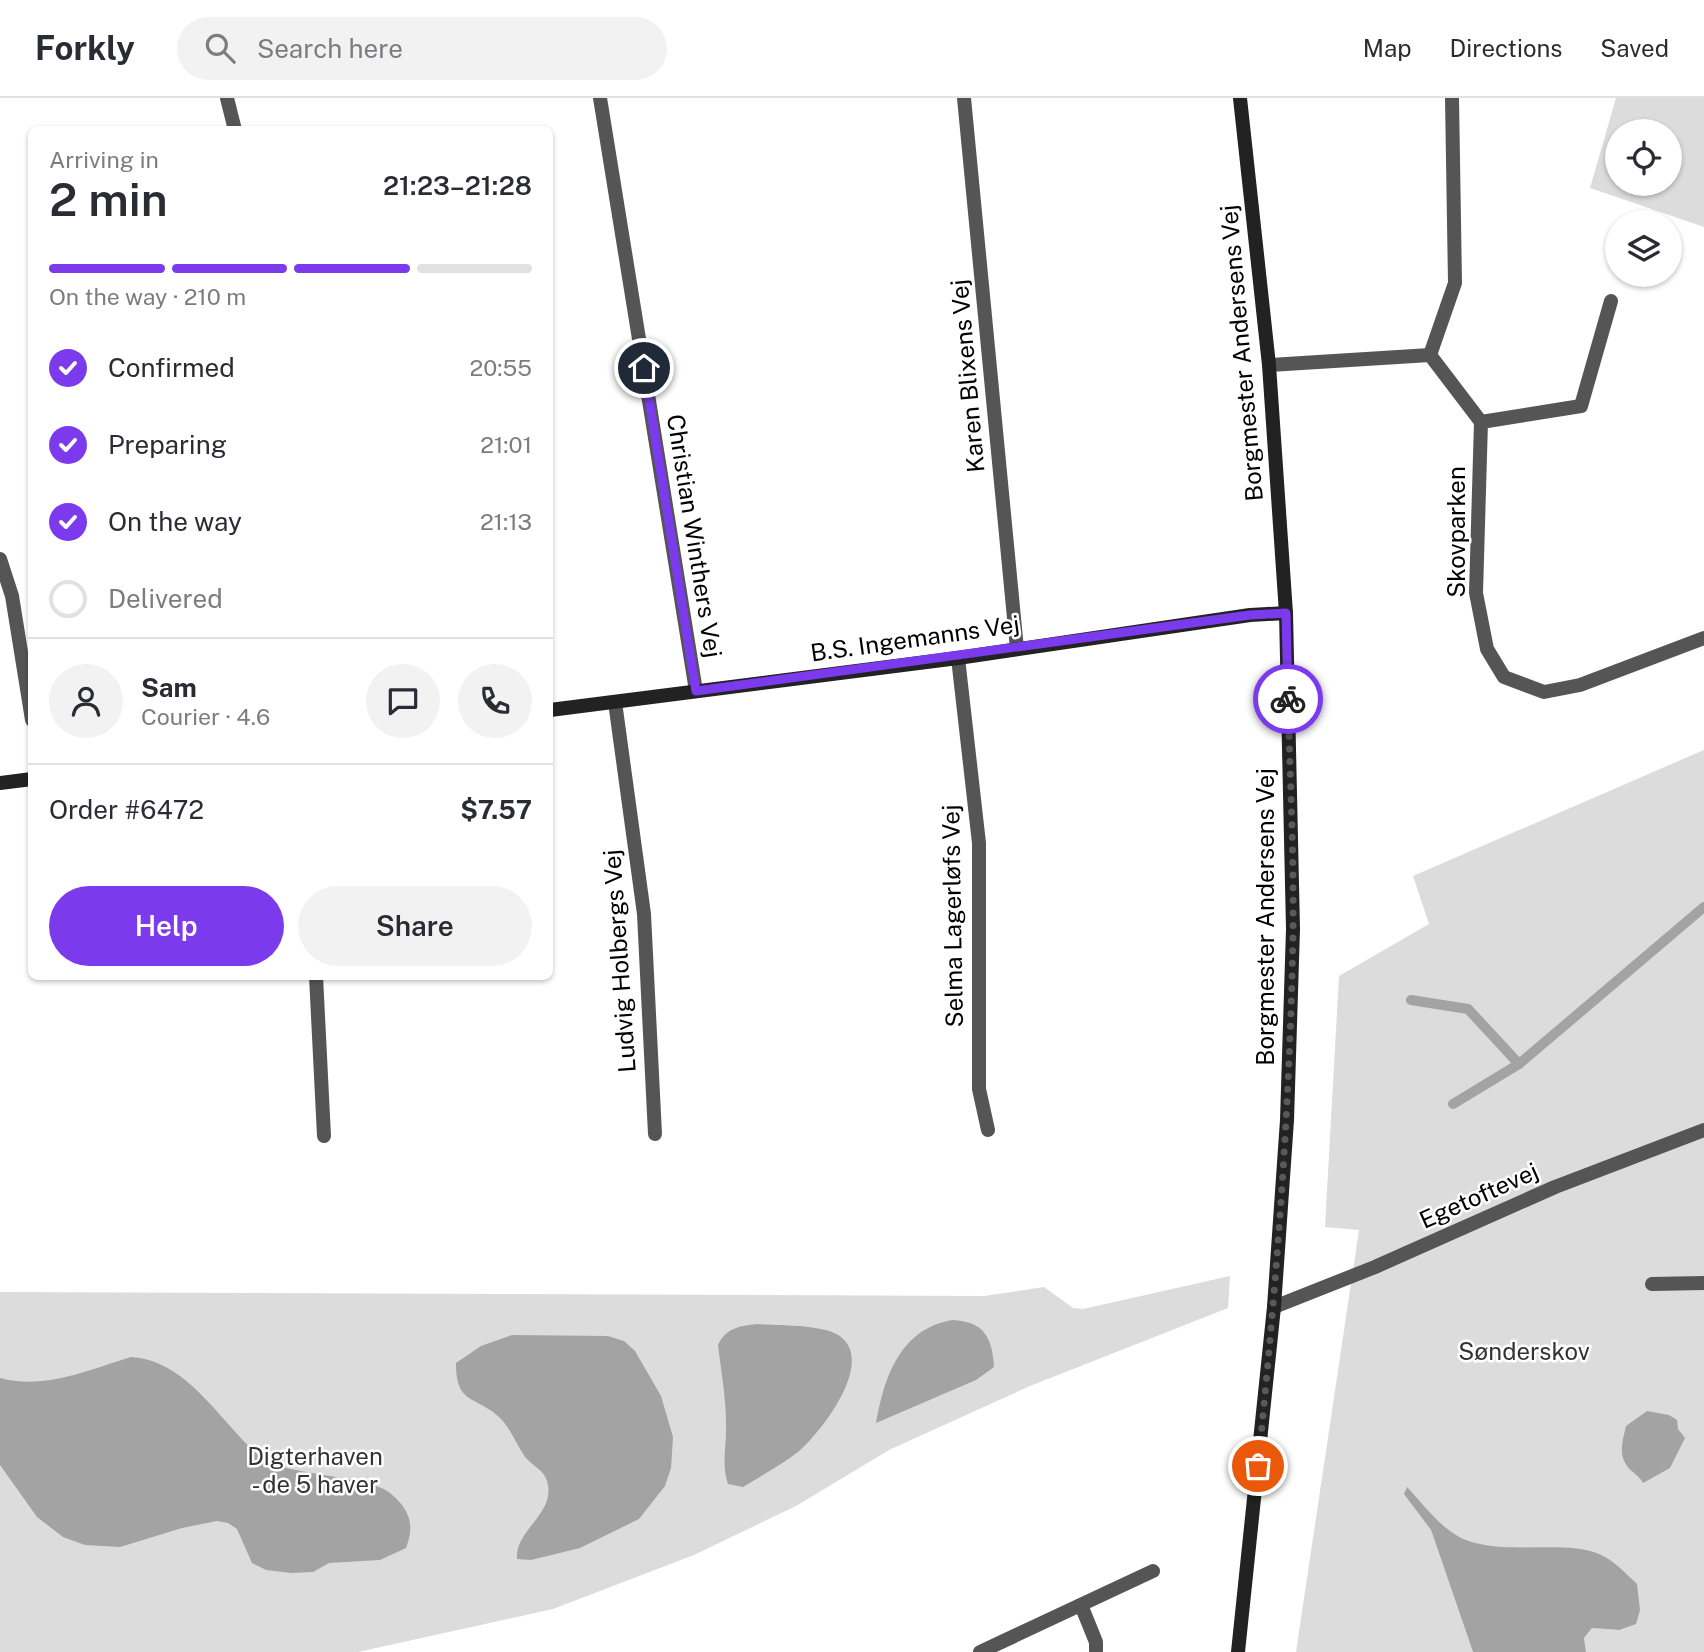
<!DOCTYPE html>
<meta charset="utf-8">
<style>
:root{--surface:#fff;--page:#f2f2f3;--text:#2b2b33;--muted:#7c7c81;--line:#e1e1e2;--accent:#7c3aed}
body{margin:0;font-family:"Public Sans",sans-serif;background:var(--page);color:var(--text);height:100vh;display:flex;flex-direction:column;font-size:26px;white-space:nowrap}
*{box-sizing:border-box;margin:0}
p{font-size:23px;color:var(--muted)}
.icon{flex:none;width:38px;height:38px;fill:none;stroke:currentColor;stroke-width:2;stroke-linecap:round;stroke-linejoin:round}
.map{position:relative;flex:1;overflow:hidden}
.drawer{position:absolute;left:28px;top:28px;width:525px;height:854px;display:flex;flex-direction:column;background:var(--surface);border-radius:10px;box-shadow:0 2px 5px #0004}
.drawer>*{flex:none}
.tools{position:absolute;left:1605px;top:21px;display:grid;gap:14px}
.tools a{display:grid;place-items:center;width:77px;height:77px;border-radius:50%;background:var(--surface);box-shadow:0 2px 5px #0004;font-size:35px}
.pin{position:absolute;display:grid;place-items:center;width:60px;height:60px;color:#fff;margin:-30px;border:4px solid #fff;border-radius:50%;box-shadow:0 2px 7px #0007}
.courier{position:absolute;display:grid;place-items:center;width:70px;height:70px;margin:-35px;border:5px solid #7c3aed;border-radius:50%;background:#fff;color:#222;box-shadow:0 2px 9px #0007}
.overview em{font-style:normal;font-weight:600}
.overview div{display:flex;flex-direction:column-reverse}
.overview{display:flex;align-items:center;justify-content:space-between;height:119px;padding:0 21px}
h1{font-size:46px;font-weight:600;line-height:52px}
.bar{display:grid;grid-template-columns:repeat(4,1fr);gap:10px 7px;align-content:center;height:84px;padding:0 21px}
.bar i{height:9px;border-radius:5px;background:var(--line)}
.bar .current{background:var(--accent)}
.bar p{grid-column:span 4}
.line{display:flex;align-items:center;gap:18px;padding:0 21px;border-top:2px solid var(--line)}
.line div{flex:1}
.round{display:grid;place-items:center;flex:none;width:74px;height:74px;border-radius:37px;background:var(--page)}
ol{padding:0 21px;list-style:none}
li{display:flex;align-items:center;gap:21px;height:77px}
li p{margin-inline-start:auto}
li .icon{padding:7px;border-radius:50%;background:var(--accent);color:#fff;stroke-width:4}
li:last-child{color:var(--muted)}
li i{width:38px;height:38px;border:4px solid var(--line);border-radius:50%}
.cta{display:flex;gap:14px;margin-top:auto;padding:14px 21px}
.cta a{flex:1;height:80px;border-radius:42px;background:var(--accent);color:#fff;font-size:28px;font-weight:600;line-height:80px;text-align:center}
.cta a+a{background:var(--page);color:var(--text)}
header{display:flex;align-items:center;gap:42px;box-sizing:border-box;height:98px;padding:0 35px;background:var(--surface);border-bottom:2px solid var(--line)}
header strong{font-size:33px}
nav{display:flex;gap:38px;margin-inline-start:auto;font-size:24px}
.search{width:490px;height:63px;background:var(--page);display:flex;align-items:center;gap:18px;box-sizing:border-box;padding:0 24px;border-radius:38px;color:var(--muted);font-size:26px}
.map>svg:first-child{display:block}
.green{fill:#dcdcdc;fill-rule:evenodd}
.water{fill:#a3a3a3}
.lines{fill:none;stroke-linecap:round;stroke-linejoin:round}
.stream{stroke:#a3a3a3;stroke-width:10}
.lane{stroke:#555;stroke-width:14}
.street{stroke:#555;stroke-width:14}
.secondary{stroke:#222;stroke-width:14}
.done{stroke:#595959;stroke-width:7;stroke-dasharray:0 12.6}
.route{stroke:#7c3aed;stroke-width:9}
.labels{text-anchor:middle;stroke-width:5;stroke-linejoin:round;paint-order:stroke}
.street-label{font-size:24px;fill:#000;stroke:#fff}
.park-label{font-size:24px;fill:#333;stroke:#fff}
</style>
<header>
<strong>Forkly</strong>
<div class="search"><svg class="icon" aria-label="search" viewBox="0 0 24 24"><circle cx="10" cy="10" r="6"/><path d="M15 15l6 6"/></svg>Search here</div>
<nav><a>Map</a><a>Directions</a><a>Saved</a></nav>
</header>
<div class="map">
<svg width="1704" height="1554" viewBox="0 0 1704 1554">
<rect width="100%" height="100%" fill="#fff"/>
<g class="green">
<path d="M1616 0H1704V129L1590 90ZM1670 33V86H1617V33Z"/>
<path d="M1704 652V1554H1586L1584 1540 1592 1530 1619 1532 1557 1450C1521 1452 1481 1454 1449 1433 1434 1423 1420 1404 1407 1390L1405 1396 1431 1432 1473 1554H1296L1359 1132 1325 1129 1339 878 1429 826 1413 778Z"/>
<path d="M1230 1178 1228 1210 1030 1288 889 1352 796 1408 694 1457 553 1511 358 1554H0V1194L984 1198 1044 1189 1073 1210 1083 1211Z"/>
</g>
<g class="water">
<path d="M953 1222C985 1224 992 1240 994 1269L976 1282 876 1325C884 1278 901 1230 953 1222Z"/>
<path d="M757 1226C779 1228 825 1226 841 1239 875 1266 820 1335 798 1354 781 1367 761 1378 743 1389L728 1386C721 1365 727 1347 726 1325 726 1299 721 1273 718 1247 726 1230 739 1228 757 1226Z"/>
<path d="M512 1237 608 1238 624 1243 635 1253 661 1298 673 1339 671 1370 665 1388 639 1421 580 1450 531 1462 517 1461C515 1431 557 1415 547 1383 544 1372 533 1368 526 1360 517 1348 510 1329 499 1319 475 1297 456 1307 456 1265L481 1248Z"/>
<path d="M131 1259C188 1262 221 1326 262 1360 284 1377 370 1378 390 1395 410 1412 415 1426 406 1450L380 1462 329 1465 313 1474 291 1475 266 1472 252 1465 237 1431 228 1425 217 1423 182 1430 120 1449 85 1447 63 1439 37 1419 0 1367V1280C45 1292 88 1272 131 1259Z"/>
<path d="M1647 1313 1669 1317 1677 1322 1678 1331 1685 1340 1670 1370 1643 1385C1639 1377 1632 1375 1627 1368 1618 1355 1623 1342 1626 1328Z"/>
<path d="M1407 1389C1426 1409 1444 1436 1472 1444 1511 1456 1567 1442 1599 1456 1615 1463 1625 1475 1637 1486L1640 1512 1636 1526 1619 1532 1592 1530 1584 1540 1586 1554H1473L1431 1432 1404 1396Z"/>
</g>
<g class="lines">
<g class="stream">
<path d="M1411 902 1468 911 1519 966"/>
<path d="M1453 1006 1519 966 1704 809"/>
</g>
<path class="lane" d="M1652 1186 1704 1185"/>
<g class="street">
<path d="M227 0 235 32"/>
<path d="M600 0 696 593"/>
<path d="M964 0 1017 551"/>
<path d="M1430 257 1455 185 1452 0"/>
<path d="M1269 267 1430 257 1481 324 1476 495 1487 551 1504 579 1544 594 1580 587 1704 540"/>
<path d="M1481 324 1581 308 1611 203"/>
<path d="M0 461 12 498 32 622"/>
<path d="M958 560 979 745V991L988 1032"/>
<path d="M615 604 644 816 655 1036"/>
<path d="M316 878 324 1038"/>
<path d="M1274 1209 1375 1169 1555 1089 1704 1032"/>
<path d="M1081 1507 1096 1544V1554"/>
<path d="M980 1554 1153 1473"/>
</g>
<g class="secondary">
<path d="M550 612 958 560 1250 517 1286 515"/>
<path d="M0 685 32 681"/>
<path d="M1238 1554 1274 1209 1287 1022 1293 831 1286 515 1269 267 1240 0"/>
</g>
</g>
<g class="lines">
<path class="done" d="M1258 1368C1276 1190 1290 1013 1293 834 1294 757 1290 678 1288 601"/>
<path class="route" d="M644 270 696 593 1250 517 1286 515 1288 601"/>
</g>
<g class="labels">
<g class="street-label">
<text transform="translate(1242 255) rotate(-95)" y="8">Borgmester Andersens Vej</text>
<text transform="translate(968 278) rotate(-95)" y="8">Karen Blixens Vej</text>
<text transform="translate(1457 434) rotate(-90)" y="8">Skovparken</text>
<text transform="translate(694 438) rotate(81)" y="8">Christian Winthers Vej</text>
<text transform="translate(915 541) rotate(-8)" y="8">B.S. Ingemanns Vej</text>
<text transform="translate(953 818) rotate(-91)" y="8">Selma Lagerløfs Vej</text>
<text transform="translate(1266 819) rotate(-90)" y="8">Borgmester Andersens Vej</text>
<text transform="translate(620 863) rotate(-94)" y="8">Ludvig Holbergs Vej</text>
<text transform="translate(1479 1098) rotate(-24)" y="8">Egetoftevej</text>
</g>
<g class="park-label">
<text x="1524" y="1262">Sønderskov</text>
<text x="315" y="1367">Digterhaven<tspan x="315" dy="28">- de 5 haver</tspan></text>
</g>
</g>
</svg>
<div class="tools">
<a><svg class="icon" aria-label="locate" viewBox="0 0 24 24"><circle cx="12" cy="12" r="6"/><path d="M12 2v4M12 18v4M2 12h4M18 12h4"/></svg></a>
<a><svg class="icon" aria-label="layers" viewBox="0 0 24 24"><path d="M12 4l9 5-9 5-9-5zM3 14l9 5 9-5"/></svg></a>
</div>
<div class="pin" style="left:1258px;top:1368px;background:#ea580c"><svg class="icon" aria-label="bag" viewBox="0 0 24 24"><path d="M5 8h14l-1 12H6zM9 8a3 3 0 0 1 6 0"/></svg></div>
<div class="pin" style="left:644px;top:270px;background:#1f2937"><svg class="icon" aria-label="home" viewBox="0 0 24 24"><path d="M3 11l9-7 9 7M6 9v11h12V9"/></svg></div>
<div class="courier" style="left:1288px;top:601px"><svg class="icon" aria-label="bike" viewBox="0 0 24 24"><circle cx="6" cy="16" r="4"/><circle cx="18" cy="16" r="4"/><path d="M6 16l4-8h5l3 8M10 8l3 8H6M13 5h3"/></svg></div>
<section class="drawer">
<div class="overview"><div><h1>2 min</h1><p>Arriving in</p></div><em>21:23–21:28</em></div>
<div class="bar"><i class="current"></i><i class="current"></i><i class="current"></i><i></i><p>On the way · 210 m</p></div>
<ol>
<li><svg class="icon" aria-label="check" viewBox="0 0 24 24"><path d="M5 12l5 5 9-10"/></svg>Confirmed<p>20:55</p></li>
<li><svg class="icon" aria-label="check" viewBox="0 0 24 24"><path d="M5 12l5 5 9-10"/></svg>Preparing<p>21:01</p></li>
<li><svg class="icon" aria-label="check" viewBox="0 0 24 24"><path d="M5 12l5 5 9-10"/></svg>On the way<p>21:13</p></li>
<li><i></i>Delivered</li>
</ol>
<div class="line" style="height:126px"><a class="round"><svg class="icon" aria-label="person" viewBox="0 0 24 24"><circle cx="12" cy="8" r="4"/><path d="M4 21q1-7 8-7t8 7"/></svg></a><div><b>Sam</b><p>Courier · 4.6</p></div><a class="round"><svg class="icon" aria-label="chat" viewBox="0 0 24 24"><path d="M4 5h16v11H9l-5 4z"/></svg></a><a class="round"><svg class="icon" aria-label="phone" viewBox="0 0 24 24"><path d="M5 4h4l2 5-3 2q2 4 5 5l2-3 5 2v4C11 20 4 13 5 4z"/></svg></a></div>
<div class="line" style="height:91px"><div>Order #6472</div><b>$7.57</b></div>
<div class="cta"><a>Help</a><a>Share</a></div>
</section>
</div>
